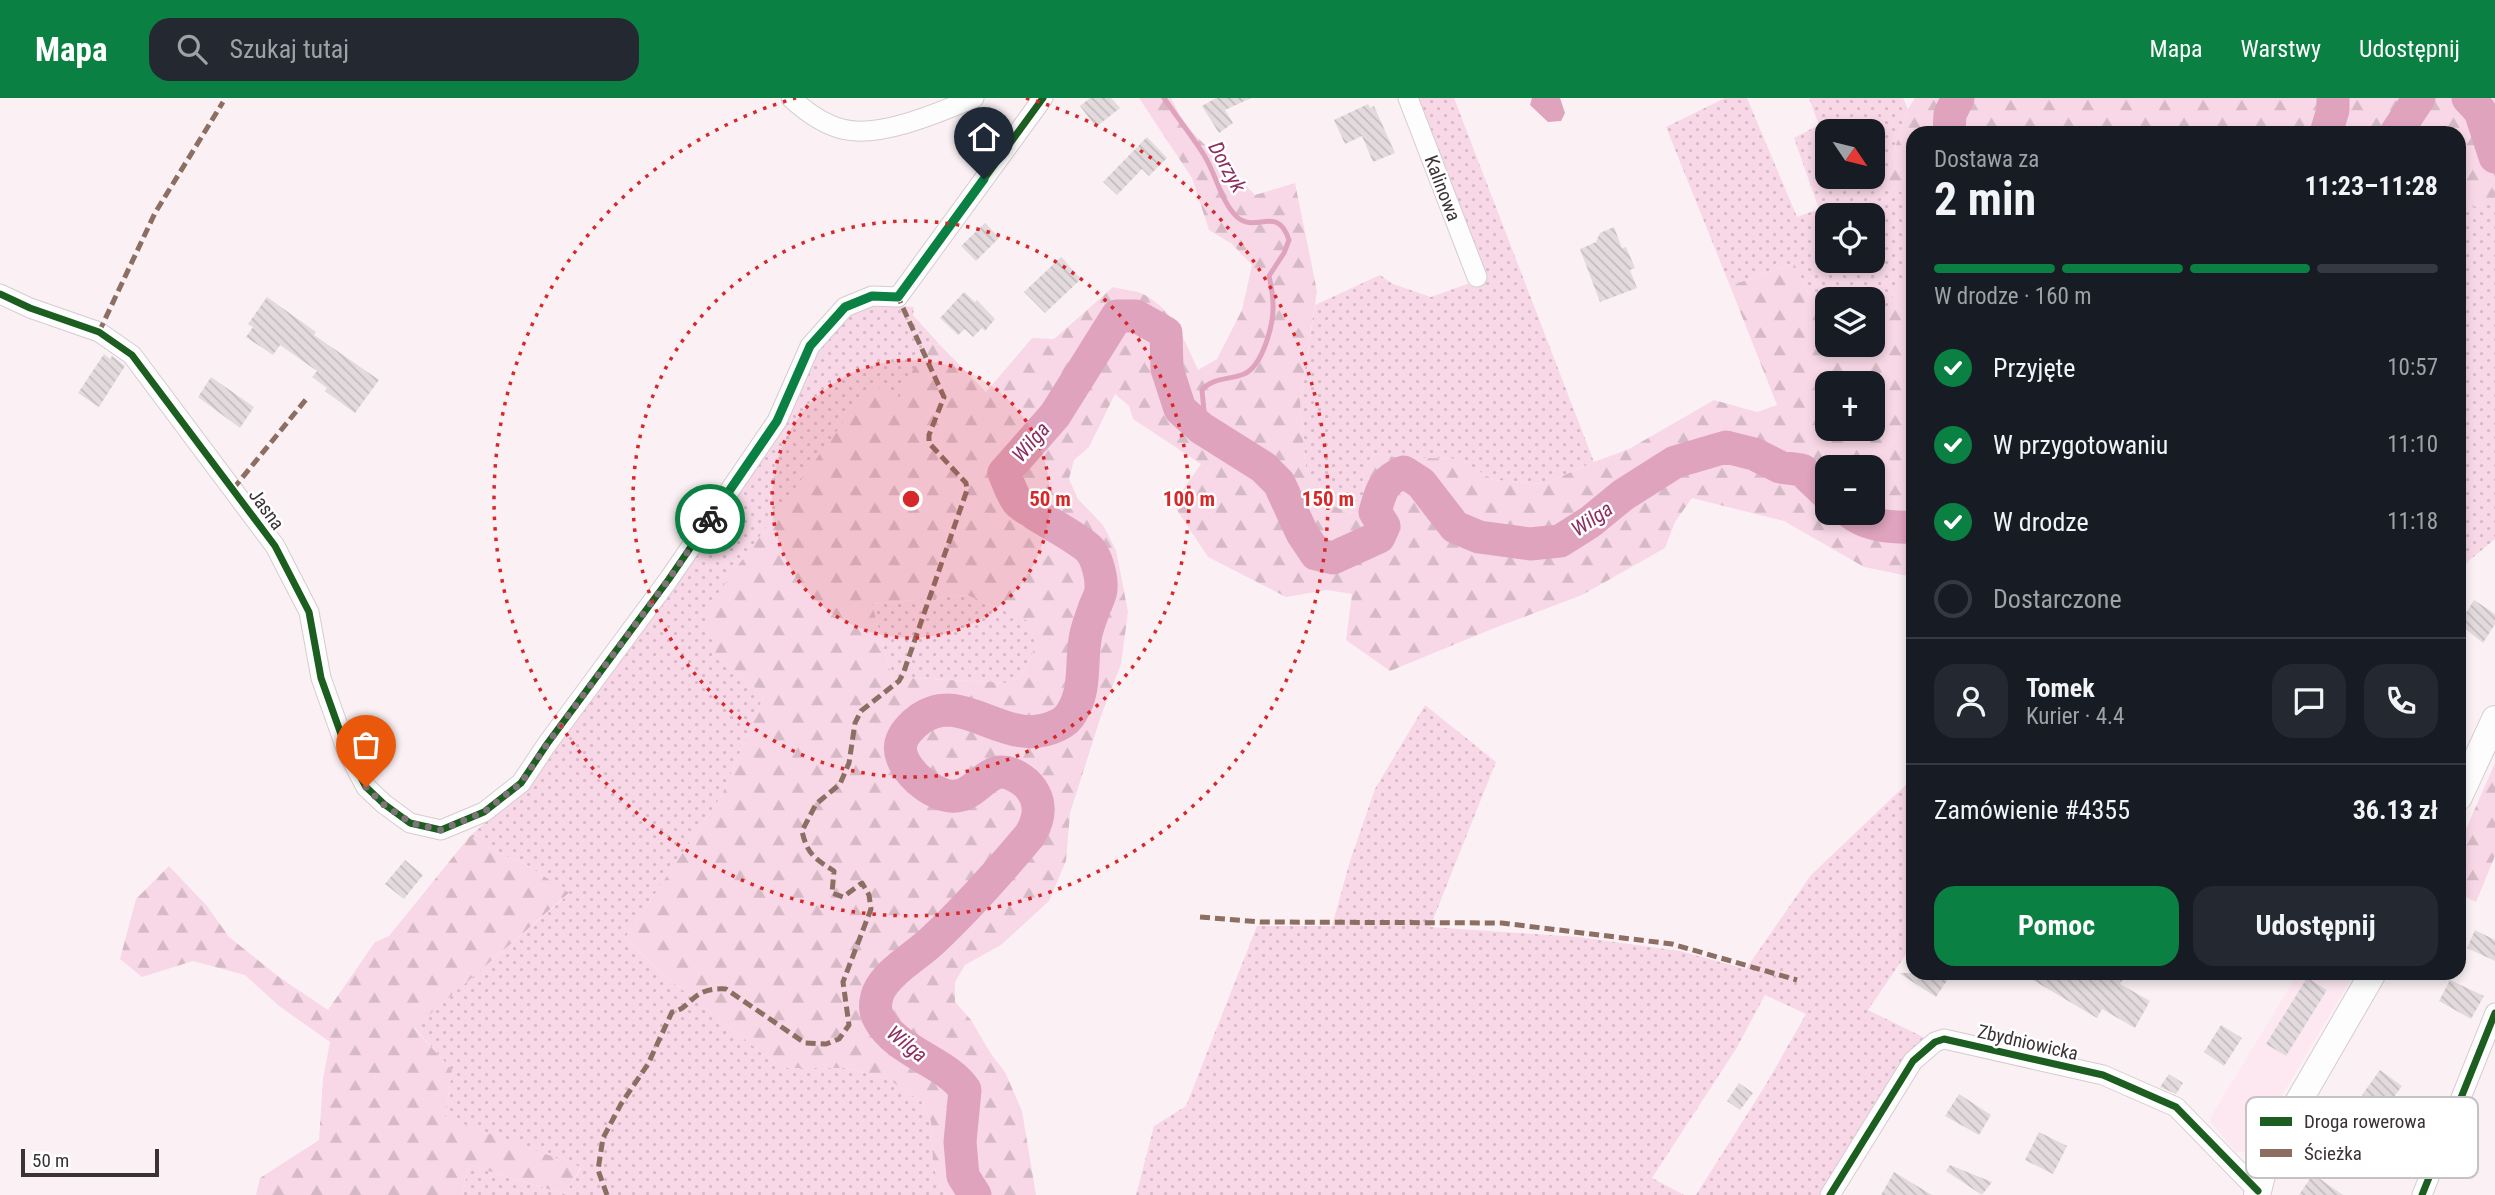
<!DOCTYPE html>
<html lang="pl">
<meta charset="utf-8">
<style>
:root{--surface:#171b24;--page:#242831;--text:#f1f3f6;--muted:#9ea1a6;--line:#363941;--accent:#0b8043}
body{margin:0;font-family:"Roboto Condensed",sans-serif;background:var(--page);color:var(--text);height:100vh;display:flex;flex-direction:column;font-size:26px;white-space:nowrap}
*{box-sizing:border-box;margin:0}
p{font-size:23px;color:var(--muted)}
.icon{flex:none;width:38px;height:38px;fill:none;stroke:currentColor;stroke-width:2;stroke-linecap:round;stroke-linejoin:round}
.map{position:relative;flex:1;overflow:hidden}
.drawer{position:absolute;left:1906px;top:28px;width:560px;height:854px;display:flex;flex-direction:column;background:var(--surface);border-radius:21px;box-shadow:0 4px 10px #0003}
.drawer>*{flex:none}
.needle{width:46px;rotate:125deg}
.controls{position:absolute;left:1815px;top:21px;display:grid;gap:14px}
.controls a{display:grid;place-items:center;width:70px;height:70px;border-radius:14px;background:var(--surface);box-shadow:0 4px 10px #0003;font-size:35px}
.scale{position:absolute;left:21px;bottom:18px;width:138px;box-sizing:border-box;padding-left:7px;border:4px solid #3a3236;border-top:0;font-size:19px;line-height:24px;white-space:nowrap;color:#3a3236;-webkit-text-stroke:5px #fff;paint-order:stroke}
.pin{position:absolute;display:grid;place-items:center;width:60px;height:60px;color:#fff;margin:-72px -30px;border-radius:50% 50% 50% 0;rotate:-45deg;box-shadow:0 0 7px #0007}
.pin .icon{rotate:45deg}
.courier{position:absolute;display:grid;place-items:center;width:70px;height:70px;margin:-35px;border:5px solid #0b8043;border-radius:50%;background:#fff;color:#222;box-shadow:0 2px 9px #0007}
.head em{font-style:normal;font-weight:700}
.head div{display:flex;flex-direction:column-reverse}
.head{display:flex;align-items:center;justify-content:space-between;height:119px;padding:0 28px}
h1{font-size:46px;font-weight:700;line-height:52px}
.bar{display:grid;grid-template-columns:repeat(4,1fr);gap:10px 7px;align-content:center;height:84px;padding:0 28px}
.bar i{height:9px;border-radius:5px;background:var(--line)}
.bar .current{background:var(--accent)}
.bar p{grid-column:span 4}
.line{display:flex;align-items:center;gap:18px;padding:0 28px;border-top:2px solid var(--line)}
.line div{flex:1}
.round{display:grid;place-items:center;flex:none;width:74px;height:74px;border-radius:21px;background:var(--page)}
ol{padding:0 28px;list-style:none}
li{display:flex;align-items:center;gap:21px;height:77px}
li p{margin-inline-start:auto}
li .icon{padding:7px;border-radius:50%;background:var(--accent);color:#fff;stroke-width:4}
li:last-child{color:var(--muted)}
li i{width:38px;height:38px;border:4px solid var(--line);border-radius:50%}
.primary-button{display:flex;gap:14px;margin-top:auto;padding:14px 28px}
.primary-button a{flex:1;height:80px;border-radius:21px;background:var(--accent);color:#fff;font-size:28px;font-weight:700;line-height:80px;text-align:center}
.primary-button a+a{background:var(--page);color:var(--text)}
header{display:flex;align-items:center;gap:42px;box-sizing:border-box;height:98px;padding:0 35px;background:var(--accent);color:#fff}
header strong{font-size:33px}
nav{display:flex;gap:38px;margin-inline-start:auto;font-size:24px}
.search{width:490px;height:63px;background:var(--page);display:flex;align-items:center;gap:18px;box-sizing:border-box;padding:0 24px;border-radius:21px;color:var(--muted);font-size:26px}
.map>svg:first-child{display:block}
.built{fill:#fde8f1}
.grass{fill:url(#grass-dots);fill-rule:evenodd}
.forest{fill:url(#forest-firs);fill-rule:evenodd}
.water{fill:#dfa3be}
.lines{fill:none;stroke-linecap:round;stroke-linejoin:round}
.stream{stroke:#dfa3be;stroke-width:5}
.river{stroke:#dfa3be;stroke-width:33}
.building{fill:url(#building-back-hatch)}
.street-casing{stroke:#d5ccd0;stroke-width:21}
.secondary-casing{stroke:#d5ccd0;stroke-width:28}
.street{stroke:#fefdfe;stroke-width:19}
.secondary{stroke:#fefdfe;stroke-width:26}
.quiet{stroke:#8d6e63;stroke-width:5;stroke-dasharray:10 5;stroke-linecap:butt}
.cycleway-casing{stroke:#fff;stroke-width:11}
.cycleway{stroke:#1b5e20;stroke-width:7}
.done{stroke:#7e7579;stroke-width:7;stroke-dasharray:0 12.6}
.route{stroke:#0b8043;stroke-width:9}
.ring{fill:none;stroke:#d62828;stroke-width:3.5;stroke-dasharray:3.5 7}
.labels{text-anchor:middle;stroke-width:5;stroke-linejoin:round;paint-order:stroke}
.street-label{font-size:19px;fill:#3a3236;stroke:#fff}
.water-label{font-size:21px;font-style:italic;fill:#8e2e62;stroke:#fff}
.key{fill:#fff;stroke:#c4c2c3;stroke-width:2}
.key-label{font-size:19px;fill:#3a3236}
.centre{fill:#d62828;stroke:#fff;stroke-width:3.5}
.ring-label{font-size:21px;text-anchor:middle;font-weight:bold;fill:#d62828;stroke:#fff;stroke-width:5;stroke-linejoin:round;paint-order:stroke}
</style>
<header>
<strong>Mapa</strong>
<div class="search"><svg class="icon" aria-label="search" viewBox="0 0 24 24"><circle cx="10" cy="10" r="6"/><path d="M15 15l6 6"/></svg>Szukaj tutaj</div>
<nav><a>Mapa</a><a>Warstwy</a><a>Udostępnij</a></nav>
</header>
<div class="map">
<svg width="2495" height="1097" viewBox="0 0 2495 1097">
<defs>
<pattern id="grass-dots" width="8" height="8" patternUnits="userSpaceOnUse" patternTransform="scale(1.75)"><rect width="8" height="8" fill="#f8d8e6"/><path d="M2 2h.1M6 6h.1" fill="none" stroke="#d5bac6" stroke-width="1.8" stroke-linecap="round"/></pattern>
<pattern id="forest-firs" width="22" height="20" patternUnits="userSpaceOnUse" patternTransform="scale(1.75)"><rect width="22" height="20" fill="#f8d8e6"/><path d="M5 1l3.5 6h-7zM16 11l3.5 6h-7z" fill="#d5bac6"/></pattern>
<pattern id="building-back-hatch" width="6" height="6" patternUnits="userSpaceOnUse" patternTransform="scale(1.75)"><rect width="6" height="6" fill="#e2dadd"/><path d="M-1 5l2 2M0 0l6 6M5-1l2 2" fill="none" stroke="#c3bcbe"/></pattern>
</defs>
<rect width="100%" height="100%" fill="#fbf1f5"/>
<path class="built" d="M2298 875H2355L2248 1054H2236L2209 1022Z"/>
<g class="grass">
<path d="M1412 0H1454L1594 364 1544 386 1493 382 1460 361 1395 359 1373 355 1363 374 1364 396 1353 415 1332 407 1317 390 1306 373 1300 302 1315 207 1380 177 1393 186 1431 199 1481 181Z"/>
<path d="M1725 0H1747L1797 119 1819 111 1794 40 1819 27 1809 0H1903L1908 11 1884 83 1913 102V179C1903 186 1896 194 1890 204 1884 215 1883 226 1873 232L1872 201H1827V233L1794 165 1730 188 1666 29ZM1827 33H1872V79H1827ZM1827 117H1872V163H1827Z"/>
<path d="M2495 106V441L2459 471V110Z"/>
<path d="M877 203 890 207 914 209 913 217 940 247 926 245 898 303 872 286 716 557 764 597 722 697 625 840 665 878 781 970H847L888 981 922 1004 931 1023 933 1067 940 1088 946 1097H462L469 1067 565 1096 581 1070 445 1019 452 972 414 929 569 796 527 767 492 752 470 738 528 686 819 249 856 211Z"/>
<path d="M967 497 1028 522 1036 547 1021 579 1008 585 912 580 894 587 872 506Z"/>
<path d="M1425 607 1496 664 1430 829 1578 839 1680 853 1746 871 1811 777 1913 680V846L1868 912 1925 940 1821 1097H1696L1765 988 1806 916 1765 897 1736 951 1652 1080 1684 1097H1136L1154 1028 1186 1008 1257 828H1332L1350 763 1375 691Z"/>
</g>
<g class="forest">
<path d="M1139 0H1171L1184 26 1255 97 1295 85 1317 193 1300 302 1306 373 1317 390 1332 407 1352 415 1364 396 1363 374 1373 355 1395 359 1460 361 1493 382 1544 386 1594 364 1629 351 1714 302 1757 314 1777 307 1730 188 1794 165 1827 233V247H1833L1838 255 1851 247H1872L1873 232C1883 226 1884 215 1890 204 1896 194 1903 186 1913 179V479L1864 469 1784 423 1692 400 1675 424 1665 450 1582 497 1492 531 1390 573 1346 542 1352 496 1327 492 1286 499 1208 459 1173 406 1201 366 1133 321 1129 308 1115 296 1089 349 1074 362 1069 381 1078 401 1103 427 1116 452 1128 514 1121 566 1101 618 1070 715 1066 763 1049 803 1001 847 965 867 955 884V904L971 922 991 956 1005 974 1022 1013 1036 1097H946L940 1088 933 1067 931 1023 922 1004 888 981 847 970H781L665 878 625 840 722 697 764 597 716 557 704 514 872 285 898 302 926 245 940 247 986 294 1032 240 1054 241 1113 189C1122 192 1136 192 1145 197 1173 212 1186 245 1198 272L1217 261 1242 212 1252 167 1232 146 1209 132 1192 80ZM1827 285H1872V331H1827ZM1827 369H1872V415H1827ZM967 497 1028 523 1036 547 1021 579 1007 585 912 580 894 587 872 506Z"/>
<path d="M1915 0H2495V106L2459 110V35H1913V102L1884 83 1908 11Z"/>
<path d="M2495 665V758L2476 804 2459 796V747Z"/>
<path d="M470 738 492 752 527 767 569 795 414 930 452 972 445 1019 581 1069 565 1096 469 1067 462 1097H256L260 1080 319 1042 323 981 330 944 279 908 245 877 193 863 142 879 120 861 136 801 169 768 207 808 229 839 279 879 328 912 375 844 389 838Z"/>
</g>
<g class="water">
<path d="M1532 0H1560L1565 15 1561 23 1548 24 1530 7Z"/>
<path d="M2480 13H2489L2495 30V79L2475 20Z"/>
</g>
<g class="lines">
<path class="stream" d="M1164 0C1177 19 1192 38 1204 57 1216 76 1221 104 1237 119 1256 136 1277 106 1289 142L1284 155 1269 178C1271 187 1273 197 1273 206 1274 225 1263 268 1244 276 1230 282 1213 279 1202 292L1204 313 1201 330"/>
<g class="river">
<path d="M2468 0 2480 13 2495 59"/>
<path d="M1949 35 1950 16 1958 0"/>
<path d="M2326 35 2333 12V0"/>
<path d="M2396 35 2419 0"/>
<path d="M1851 415C1868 428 1892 430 1913 429"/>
<path d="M975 1097 963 1078 960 1044 965 992C947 964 896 954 879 921 874 913 875 904 878 895 887 874 915 859 932 843 967 810 999 774 1030 737 1041 719 1042 701 1026 685 1020 680 1010 674 1002 674 985 674 974 697 956 698 934 701 895 668 901 645 903 636 913 626 920 621 963 590 1005 652 1056 628 1063 625 1069 620 1072 614 1086 592 1081 566 1085 542 1086 531 1091 521 1094 511 1096 505 1101 497 1101 491 1102 480 1097 459 1089 451 1079 441 1049 425 1035 416 1030 412 1022 409 1018 404 1012 397 1008 384 1004 375L1055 317 1117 218H1136L1166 235 1167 271 1180 311 1201 330 1263 369 1279 385 1302 435 1316 456 1333 460 1379 439 1384 428 1375 414C1381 393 1382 383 1404 374L1421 385 1455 429 1479 439 1530 446 1560 443 1590 424 1623 397 1675 364 1726 349 1754 356 1780 369 1802 372 1827 396"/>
</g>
</g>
<g class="building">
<path d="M1090 0H1111L1120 10 1096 29 1080 8Z"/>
<path d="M1216 0H1251L1225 12 1233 25 1219 35 1202 8Z"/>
<path d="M1368 6 1370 10 1374 8 1395 55 1373 64 1362 38 1345 46 1334 22Z"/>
<path d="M992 13 1007 27 989 46 974 33Z"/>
<path d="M1147 39 1167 60 1149 78 1142 71 1117 97 1103 84Z"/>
<path d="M985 125 999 140 976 163 961 148Z"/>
<path d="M1614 129 1622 150 1626 149 1635 170 1630 172 1637 190 1600 204 1580 151 1596 144 1600 135Z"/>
<path d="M1061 159 1081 181 1045 215 1024 194Z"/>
<path d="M964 194 975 204 977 202 995 221 985 233 982 230 973 239 965 231 958 237 940 220Z"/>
<path d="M267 199 316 234 314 237 379 282 355 315 325 293 327 290 312 279 317 273 280 247 273 257 246 239 253 229 248 226Z"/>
<path d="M104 256 110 261 112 258 125 268 99 309 78 295Z"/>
<path d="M211 279 254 309 240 330 198 299Z"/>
<path d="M2474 502 2495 516V526L2483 545 2459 526Z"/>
<path d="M405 762 423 777 404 801 385 786Z"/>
<path d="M2475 832 2495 842V863L2467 850Z"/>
<path d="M1899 875H1952L1936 899Z"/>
<path d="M2021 875H2127L2120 886 2150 903 2135 930 2102 911 2097 920Z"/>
<path d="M2307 880 2327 892 2286 958 2266 946Z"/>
<path d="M2450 882 2484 898 2471 921 2439 903Z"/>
<path d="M2221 927 2242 940 2224 968 2204 954Z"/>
<path d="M2380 972 2402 988 2380 1018 2368 1009 2371 1003 2362 997Z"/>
<path d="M2169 976 2183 985 2176 996 2160 989Z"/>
<path d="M1739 985 1753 995 1740 1012 1727 1003Z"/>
<path d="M1959 996 1991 1017 1979 1037 1945 1018Z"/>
<path d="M2039 1034 2067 1048 2053 1076 2025 1062Z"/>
<path d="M1950 1067 1992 1084 1982 1097 1946 1073Z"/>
<path d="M1894 1074 1932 1097H1881Z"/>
<path d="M2313 1076 2343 1097H2299Z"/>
</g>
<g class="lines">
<g class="street-casing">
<g id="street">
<path d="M791 0C805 13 823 26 842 31 879 41 940 14 974 0"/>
<path d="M1408 0 1477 179"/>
<path d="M0 196 30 210 99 234 132 257 275 448 309 514 321 580 347 653 366 689 384 706 410 725 441 732 484 714 521 685 547 646 669 481 777 323 810 248 845 209 872 198 898 199 1043 0"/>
<path d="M1830 1097 1913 963 1935 944 1944 941 2103 977 2176 1009 2258 1093"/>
<path d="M2422 1097 2495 915"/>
</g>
</g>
<g class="secondary-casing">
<g id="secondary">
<path d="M2459 699 2495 621"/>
<path d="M2257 1097 2267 1058 2373 875"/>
</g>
</g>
<use href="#street" class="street"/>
<use href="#secondary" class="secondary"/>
<g class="quiet">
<path d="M99 234 155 115 223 4"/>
<path d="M233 391 308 299"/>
<path d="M1200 819 1261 824 1502 825 1672 846 1797 882"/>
<path d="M607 1097 598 1072 603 1040 621 1006 648 966 672 914C692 911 690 889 726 891L805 945 826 946 839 941 849 927 843 884 871 811 869 797 862 785 843 799 832 795 834 773C815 761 807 756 802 733L816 706 840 686 849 665 855 625 861 613 899 583 903 576 967 392 966 385 929 345V337L944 299 898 199"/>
</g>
<g class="cycleway-casing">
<g id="cycleway">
<path d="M0 196 30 210 99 234 132 257 275 448 309 514 321 580 347 653 366 689 384 706 410 725 441 732 484 714 521 685 547 646 669 481 777 323 810 248 845 209 872 198 898 199 1043 0"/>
<path d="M1830 1097 1913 963 1935 944 1944 941 2103 977 2176 1009 2258 1093"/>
<path d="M2422 1097 2495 915"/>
</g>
</g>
<use href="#cycleway" class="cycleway"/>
</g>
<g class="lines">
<path class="done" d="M366 689 383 706 411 725 441 732 484 714 503 699 521 685 547 646 669 481 710 421"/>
<path class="route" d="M710 421 777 323 810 248 845 209 872 198 898 199 984 81"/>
</g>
<circle cx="911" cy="401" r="139" fill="#d62828" fill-opacity=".12"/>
<g class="ring">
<circle cx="911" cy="401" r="139"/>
<circle cx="911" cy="401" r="278"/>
<path d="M1026 0A417 417 0 1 1 796 0"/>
</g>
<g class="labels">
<g class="street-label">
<text transform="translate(1443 90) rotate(69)" y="7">Kalinowa</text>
<text transform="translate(267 411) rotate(54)" y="7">Jasna</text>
<text transform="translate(2028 944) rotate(13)" y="7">Zbydniowicka</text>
</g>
<g class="water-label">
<text transform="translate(1227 69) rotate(61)" y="7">Dorzyk</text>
<text transform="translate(1031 344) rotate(-49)" y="7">Wilga</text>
<text transform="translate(1592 421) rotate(-34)" y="7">Wilga</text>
<text transform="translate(907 946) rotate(39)" y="7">Wilga</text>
</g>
</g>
<rect x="2246" y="999" width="232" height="81" rx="10" class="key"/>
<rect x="2260" y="1019" width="32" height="9" fill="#1b5e20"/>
<rect x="2260" y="1051" width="32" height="8" fill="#8d6e63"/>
<g class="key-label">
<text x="2304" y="1030">Droga rowerowa</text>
<text x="2304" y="1062">Ścieżka</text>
</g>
<circle cx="911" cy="401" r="10" class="centre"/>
<g class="ring-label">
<text x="1050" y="408">50 m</text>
<text x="1189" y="408">100 m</text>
<text x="1328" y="408">150 m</text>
</g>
</svg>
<div class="controls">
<a><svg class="needle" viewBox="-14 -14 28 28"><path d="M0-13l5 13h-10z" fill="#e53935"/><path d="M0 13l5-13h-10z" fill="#9ea1a6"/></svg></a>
<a><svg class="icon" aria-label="locate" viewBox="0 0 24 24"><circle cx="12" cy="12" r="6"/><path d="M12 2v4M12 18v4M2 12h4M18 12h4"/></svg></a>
<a><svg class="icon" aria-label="layers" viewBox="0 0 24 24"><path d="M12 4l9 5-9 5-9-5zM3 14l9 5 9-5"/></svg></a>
<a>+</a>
<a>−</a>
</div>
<div class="scale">50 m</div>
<div class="pin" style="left:366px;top:689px;background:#ea580c"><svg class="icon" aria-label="bag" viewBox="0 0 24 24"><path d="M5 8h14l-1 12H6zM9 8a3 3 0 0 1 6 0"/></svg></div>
<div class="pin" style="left:984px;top:81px;background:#1f2937"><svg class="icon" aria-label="home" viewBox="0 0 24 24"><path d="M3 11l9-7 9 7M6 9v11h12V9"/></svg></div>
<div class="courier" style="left:710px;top:421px"><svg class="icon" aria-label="bike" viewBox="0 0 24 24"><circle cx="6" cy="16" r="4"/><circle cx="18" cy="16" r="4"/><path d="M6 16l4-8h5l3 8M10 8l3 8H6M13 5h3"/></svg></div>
<section class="drawer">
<div class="head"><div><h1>2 min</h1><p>Dostawa za</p></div><em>11:23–11:28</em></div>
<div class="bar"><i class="current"></i><i class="current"></i><i class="current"></i><i></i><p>W drodze · 160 m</p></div>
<ol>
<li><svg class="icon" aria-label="check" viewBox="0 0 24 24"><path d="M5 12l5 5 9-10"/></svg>Przyjęte<p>10:57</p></li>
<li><svg class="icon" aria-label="check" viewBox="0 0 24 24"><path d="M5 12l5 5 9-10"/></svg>W przygotowaniu<p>11:10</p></li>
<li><svg class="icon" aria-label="check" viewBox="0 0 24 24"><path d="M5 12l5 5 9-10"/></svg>W drodze<p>11:18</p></li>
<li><i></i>Dostarczone</li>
</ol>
<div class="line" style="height:126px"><a class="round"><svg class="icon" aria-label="person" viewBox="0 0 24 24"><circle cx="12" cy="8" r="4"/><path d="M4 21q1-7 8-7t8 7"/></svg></a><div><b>Tomek</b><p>Kurier · 4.4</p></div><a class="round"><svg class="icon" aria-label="chat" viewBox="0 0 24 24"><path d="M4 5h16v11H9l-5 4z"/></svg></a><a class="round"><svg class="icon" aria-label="phone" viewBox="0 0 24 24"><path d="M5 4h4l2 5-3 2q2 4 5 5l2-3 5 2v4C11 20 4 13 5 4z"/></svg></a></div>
<div class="line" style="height:91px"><div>Zamówienie #4355</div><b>36.13 zł</b></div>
<div class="primary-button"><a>Pomoc</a><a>Udostępnij</a></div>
</section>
</div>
